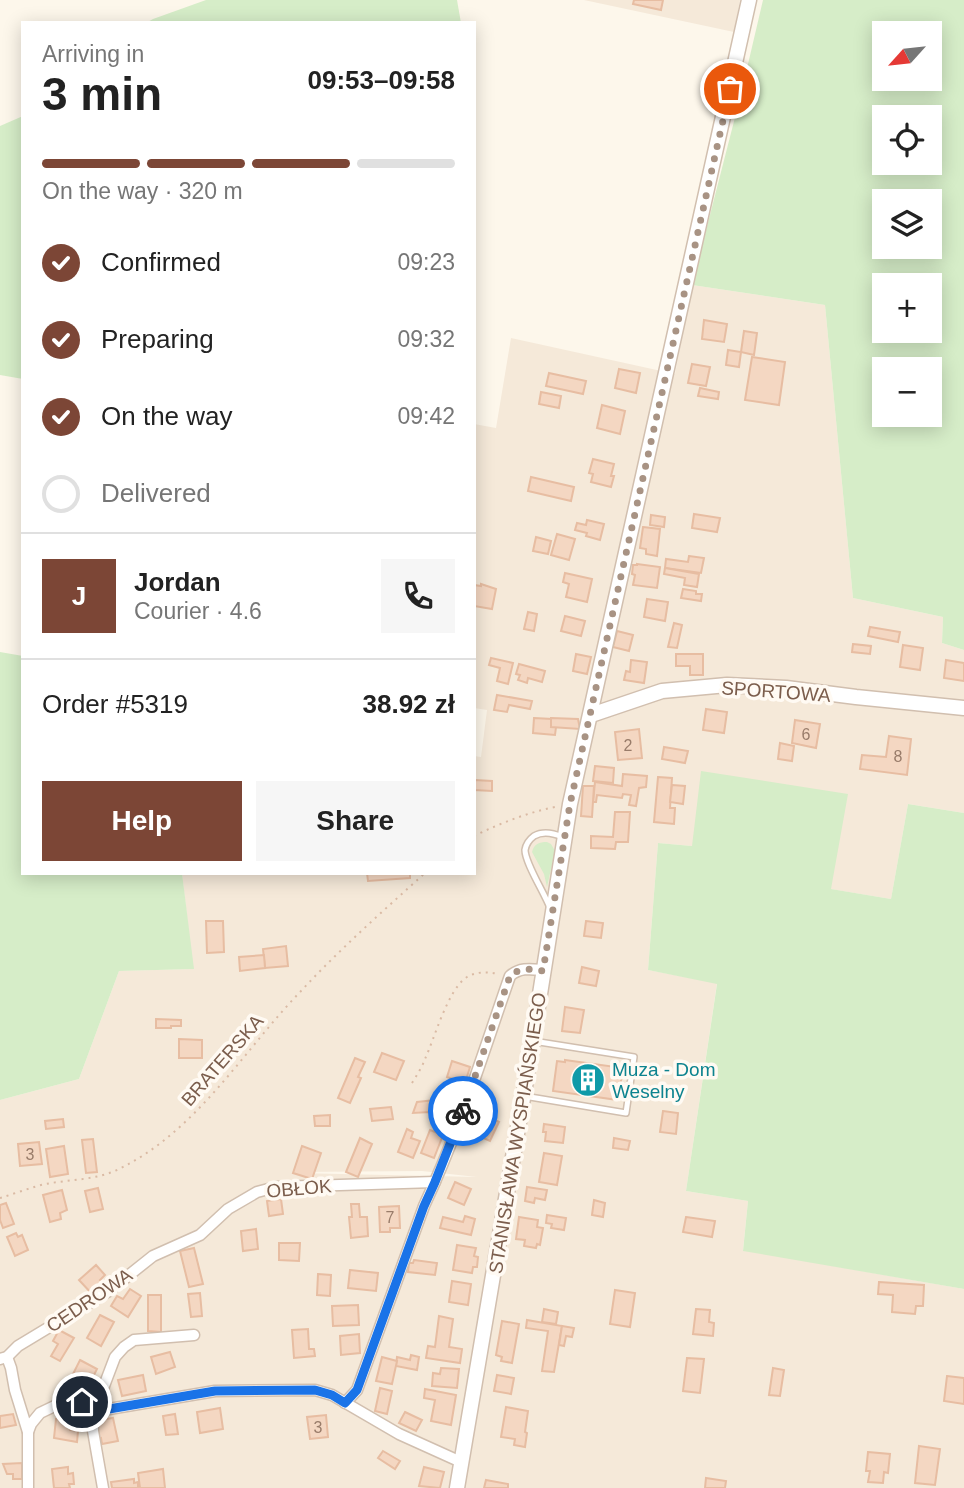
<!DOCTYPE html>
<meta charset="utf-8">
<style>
:root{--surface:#fff;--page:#f6f6f6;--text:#222;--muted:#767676;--line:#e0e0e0;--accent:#7c4636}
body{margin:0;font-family:Helvetica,sans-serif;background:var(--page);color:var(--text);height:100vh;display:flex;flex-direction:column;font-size:26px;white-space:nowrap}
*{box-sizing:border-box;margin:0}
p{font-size:23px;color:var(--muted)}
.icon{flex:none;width:38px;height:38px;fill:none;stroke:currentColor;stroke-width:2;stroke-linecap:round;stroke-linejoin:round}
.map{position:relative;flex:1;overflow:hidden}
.sheet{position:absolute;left:21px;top:21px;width:455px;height:854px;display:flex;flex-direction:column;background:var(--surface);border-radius:0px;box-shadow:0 4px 18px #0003}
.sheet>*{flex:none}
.needle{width:46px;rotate:243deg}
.fabs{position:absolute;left:872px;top:21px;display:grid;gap:14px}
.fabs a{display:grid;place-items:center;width:70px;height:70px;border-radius:0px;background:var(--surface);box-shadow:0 4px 18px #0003;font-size:35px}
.pin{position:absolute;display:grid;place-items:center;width:60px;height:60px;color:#fff;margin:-30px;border:4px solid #fff;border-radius:50%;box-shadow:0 2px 7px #0007}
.courier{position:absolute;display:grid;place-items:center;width:70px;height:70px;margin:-35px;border:5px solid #1a73e8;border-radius:50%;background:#fff;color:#222;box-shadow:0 2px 9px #0007}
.summary em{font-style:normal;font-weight:700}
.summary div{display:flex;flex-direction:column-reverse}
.summary{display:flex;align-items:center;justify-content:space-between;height:119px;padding:0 21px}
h1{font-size:46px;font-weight:700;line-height:52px}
.bar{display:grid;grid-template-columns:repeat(4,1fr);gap:10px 7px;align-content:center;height:84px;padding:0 21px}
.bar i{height:9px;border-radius:5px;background:var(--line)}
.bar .selected{background:var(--accent)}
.bar p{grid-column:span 4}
.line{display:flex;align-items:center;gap:18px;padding:0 21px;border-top:2px solid var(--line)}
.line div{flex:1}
.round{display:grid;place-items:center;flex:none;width:74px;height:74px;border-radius:0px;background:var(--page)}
ol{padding:0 21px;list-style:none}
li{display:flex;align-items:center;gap:21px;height:77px}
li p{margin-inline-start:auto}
li .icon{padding:7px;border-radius:50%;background:var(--accent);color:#fff;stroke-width:4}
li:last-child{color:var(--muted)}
li i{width:38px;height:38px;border:4px solid var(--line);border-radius:50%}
.cta{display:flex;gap:14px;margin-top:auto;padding:14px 21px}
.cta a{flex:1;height:80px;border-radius:0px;background:var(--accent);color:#fff;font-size:28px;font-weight:700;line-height:80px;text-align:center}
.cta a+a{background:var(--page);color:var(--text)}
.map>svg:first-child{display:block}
.residential{fill:#f5e9d9;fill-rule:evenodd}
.green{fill:#d6edc8;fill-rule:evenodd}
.building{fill:#f4d7c2;stroke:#e7bda2;stroke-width:2}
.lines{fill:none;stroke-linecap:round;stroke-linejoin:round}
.service-casing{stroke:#d1bfaf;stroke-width:8}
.minor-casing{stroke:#d1bfaf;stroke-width:13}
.tertiary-casing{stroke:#d1bfaf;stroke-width:17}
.path{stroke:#dabaa4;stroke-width:2;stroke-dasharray:2 5;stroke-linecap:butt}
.service{stroke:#fff;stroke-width:5}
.minor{stroke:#fff;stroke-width:10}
.tertiary{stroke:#fff;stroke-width:14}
.done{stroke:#a89384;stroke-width:7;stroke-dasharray:0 12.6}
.route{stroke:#1a73e8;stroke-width:9}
.labels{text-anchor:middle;stroke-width:7;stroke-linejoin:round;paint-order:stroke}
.number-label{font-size:16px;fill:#997c6a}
.street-label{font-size:19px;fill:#7b5d4c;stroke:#fffaf3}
.culture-label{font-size:19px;fill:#0d838f;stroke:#fffaf3;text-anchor:start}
</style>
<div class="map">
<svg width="964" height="1488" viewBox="0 0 964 1488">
<rect width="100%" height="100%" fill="#fdf7eb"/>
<g class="residential">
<path d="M584 0H740L734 32Z"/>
<path d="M692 285 825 305 853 598 943 617 942 643 964 650V813L908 804 891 899 830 889 692 846 658 843 648 970 717 983 686 1191 748 1201 743 1250 964 1289V1488H0V1100L79 1079 119 971 193 969 182 873H474V756L481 757 487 710 474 708V424L496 428 511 338 675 374ZM422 1171 477 1177 295 1173V1172Z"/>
</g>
<g class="green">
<path d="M206 0H457L461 23H146L153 19Z"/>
<path d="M763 0H964V650L942 643 943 617 853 598 825 305 692 285 741 94ZM884 33H929V79H884ZM884 117H929V163H884ZM884 201H929V247H884ZM884 285H929V331H884ZM884 369H929V415H884Z"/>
<path d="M23 116V379L0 375V126Z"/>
<path d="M0 652 23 656V873H182L194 969 119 971 79 1079 0 1100Z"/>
<path d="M701 771 848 794 831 889 891 899 908 804 964 813V1289L743 1251 748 1201 686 1191 717 984 648 970 658 843 692 846Z"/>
<path d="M547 842 551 844 555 851 547 887 544 874 532 852C534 844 539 842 547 842Z"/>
</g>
<g class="building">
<path d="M634 0H663L661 10 633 4Z"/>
<path d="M704 320 727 324 724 342 702 339Z"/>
<path d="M744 331 757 333 754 355 741 352Z"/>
<path d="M728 350 741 352 739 367 726 365Z"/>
<path d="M752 357 785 362 779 405 745 400Z"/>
<path d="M692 364 710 367 706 386 688 383Z"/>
<path d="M619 369 640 373 636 393 615 388Z"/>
<path d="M549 373 586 381 583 394 546 386Z"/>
<path d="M700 388 719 392 718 399 698 396Z"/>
<path d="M541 392 561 396 559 408 539 404Z"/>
<path d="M602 405 625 411 620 434 597 428Z"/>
<path d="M593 459 614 464 611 476H614L611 487 591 482 593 474 589 473Z"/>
<path d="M531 477 574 487 571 501 528 491Z"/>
<path d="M694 514 720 518 717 532 692 528Z"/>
<path d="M651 515 665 517 664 527 650 525Z"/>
<path d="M587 520 604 524 600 540 586 536 587 533 575 530 577 523 586 525Z"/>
<path d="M643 527 660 529 657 556 646 554V549L640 548Z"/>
<path d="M557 534 575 539 569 560 551 555Z"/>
<path d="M536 537 551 541 548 554 533 551Z"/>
<path d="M689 556 704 558 701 573 665 568 666 559 688 562Z"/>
<path d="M637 564 660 567 657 588 633 585 635 575 632 574 633 565H637Z"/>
<path d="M665 568 699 574 697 587 684 585 685 578 664 574Z"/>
<path d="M565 573 592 579 587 602 566 597 569 584 563 582Z"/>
<path d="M481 584 496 589 492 609 474 606V585L481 586Z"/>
<path d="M683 589 696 591V594H702L701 601 681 598Z"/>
<path d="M647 599 668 602 665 621 644 617Z"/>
<path d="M528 612 537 614 534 631 524 629Z"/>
<path d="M565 616 585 621 581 636 561 631Z"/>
<path d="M674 623 682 625 677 648 668 647Z"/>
<path d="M870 627 900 632 898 642 868 636Z"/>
<path d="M617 631 633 635 629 651 613 647Z"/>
<path d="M853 644 871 646 870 654 852 652Z"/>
<path d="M903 645 923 648 920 670 900 667Z"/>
<path d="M576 654 591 657 587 674 573 671Z"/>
<path d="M676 654H703V675H690V666H676Z"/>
<path d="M491 658 513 663 508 684 497 681 500 668 489 665Z"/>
<path d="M631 660 647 662 644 683 624 680 626 671 630 672Z"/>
<path d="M946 660 964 663V681L944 678Z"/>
<path d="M519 664 545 671 542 682 528 678 527 683 518 680 520 675 516 674Z"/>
<path d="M497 695 532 701 530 709 509 705 507 712 494 710Z"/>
<path d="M706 709 727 712 724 733 703 730Z"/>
<path d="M534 718 552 719 551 727H556L555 735 533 733Z"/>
<path d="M551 718 578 719 580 729 551 727Z"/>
<path d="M795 720 820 724 816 748 792 743Z"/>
<path d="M639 729 642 758 618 760 615 732Z"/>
<path d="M889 736 911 739 907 775 860 769 862 755 886 757Z"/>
<path d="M780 743 794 746 792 761 778 759Z"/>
<path d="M664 747 688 751 685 763 662 759Z"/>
<path d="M595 766 614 768 613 783 593 781Z"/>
<path d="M623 774 647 776 646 787 639 788 636 806 629 805 631 795 623 794 622 798 597 795 596 802H593L595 782 622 786Z"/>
<path d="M658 777 672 778 670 808H675L674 824 654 822Z"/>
<path d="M474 780 492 781V791L474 790Z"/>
<path d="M672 785 685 786 683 804 670 802Z"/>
<path d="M583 786H594L592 817 581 816Z"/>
<path d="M615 812H630L628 842H616L615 849 591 848V836L613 837Z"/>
<path d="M367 873H410V878L368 881Z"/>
<path d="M206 921H223L224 952 207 953Z"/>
<path d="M586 921 603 923 601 938 584 936Z"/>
<path d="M286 946 288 966 265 968 263 949Z"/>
<path d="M264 955 265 968 240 971 239 957Z"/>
<path d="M582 967 599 971 596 986 579 983Z"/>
<path d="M565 1007 584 1010 580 1033 562 1031Z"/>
<path d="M156 1019 181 1020V1026H171V1028H156Z"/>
<path d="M179 1039 202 1040V1058H179Z"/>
<path d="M382 1053 404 1061 396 1080 374 1072Z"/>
<path d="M355 1058 365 1062 358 1077 361 1078 350 1103 338 1098Z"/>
<path d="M565 1060 623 1068 618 1100 553 1091 557 1061 565 1062Z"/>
<path d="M452 1061 470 1067 465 1083 447 1077Z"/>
<path d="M435 1100 441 1102 436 1114 430 1112 413 1113 417 1102Z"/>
<path d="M391 1107 393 1119 372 1121 370 1109Z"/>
<path d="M663 1111 678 1113 676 1134 660 1132Z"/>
<path d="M481 1113 499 1122 490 1141 472 1133Z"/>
<path d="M330 1115V1126H315L314 1116Z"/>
<path d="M63 1119 64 1127 46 1129 45 1121Z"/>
<path d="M544 1124 565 1127 563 1143 545 1141 546 1132H543Z"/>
<path d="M407 1129 413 1132 411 1138 420 1141 413 1158 398 1152Z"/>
<path d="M430 1130 443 1135 434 1158 421 1153Z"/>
<path d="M360 1138 372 1144 358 1177 346 1172Z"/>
<path d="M614 1138 630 1141 628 1150 613 1148Z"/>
<path d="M93 1139 97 1172 86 1173 82 1140Z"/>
<path d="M39 1142 42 1164 20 1166 18 1144Z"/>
<path d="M64 1146 68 1174 50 1177 46 1149Z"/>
<path d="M302 1146 321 1153 312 1179 293 1173Z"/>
<path d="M544 1153 562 1156 557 1185 539 1182Z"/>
<path d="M455 1182 471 1189 464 1205 448 1198Z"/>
<path d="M527 1187 547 1190 545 1200 535 1198 534 1203 525 1201Z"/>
<path d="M98 1188 103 1209 90 1212 85 1191Z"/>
<path d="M62 1190 67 1210 60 1213 61 1219 50 1222 43 1195Z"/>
<path d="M281 1199 283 1214 269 1216 267 1201Z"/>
<path d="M594 1200 605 1203 603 1217 592 1215Z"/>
<path d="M6 1203 14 1224 3 1228 0 1220V1205Z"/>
<path d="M351 1204H359L360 1217H367L368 1236 351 1238 349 1217H352Z"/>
<path d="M399 1206 400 1228H390V1232H380L379 1207Z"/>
<path d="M547 1215 566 1218 564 1230 551 1228 552 1224 546 1223Z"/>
<path d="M465 1216 475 1219 471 1235 440 1228 443 1217 463 1222Z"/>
<path d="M519 1217 538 1220 537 1227 543 1228 540 1245 537 1244 536 1248 524 1246 525 1240 516 1239Z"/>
<path d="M686 1217 715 1221 712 1237 683 1232Z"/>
<path d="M256 1229 258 1249 243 1251 241 1231Z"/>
<path d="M16 1233 18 1237 22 1235 28 1250 15 1256 7 1237Z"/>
<path d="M279 1243H300L299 1261 279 1260Z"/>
<path d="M457 1245 476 1248 474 1256 478 1257 477 1267H473L472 1273 453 1270Z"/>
<path d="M194 1248 203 1284 189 1287 180 1251Z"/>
<path d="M414 1260 437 1263 435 1275 408 1272 409 1263H413Z"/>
<path d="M96 1265 105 1275 100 1280 104 1285 93 1295 79 1280Z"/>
<path d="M350 1270 378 1273 376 1291 348 1288Z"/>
<path d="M318 1274 331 1275 330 1296 317 1295Z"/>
<path d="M452 1281 471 1284 468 1305 449 1302Z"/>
<path d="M879 1282 924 1285 923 1306H916L915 1314 892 1312 893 1295 878 1294Z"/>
<path d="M130 1289 141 1296 128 1317 111 1306 117 1296 123 1299Z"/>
<path d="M615 1290 635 1293 630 1327 610 1324Z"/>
<path d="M200 1293 202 1316 191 1317 188 1294Z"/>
<path d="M148 1295H161V1332L148 1331Z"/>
<path d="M358 1305 359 1325 333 1326 332 1306Z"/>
<path d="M544 1309 558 1312 556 1324 542 1322Z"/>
<path d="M696 1309 710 1310 709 1322 714 1323 713 1336 693 1334Z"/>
<path d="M100 1315 114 1322 101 1346 87 1338Z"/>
<path d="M439 1316 453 1319 449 1347 462 1349 460 1363 426 1358 428 1346 435 1347Z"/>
<path d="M527 1320 562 1326 554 1372 542 1371 548 1331 526 1328Z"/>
<path d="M502 1321 519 1324 512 1363 501 1361 502 1357 496 1355Z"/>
<path d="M562 1326 574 1328 572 1337 566 1336 564 1346 559 1345Z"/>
<path d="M308 1329 309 1349H314L315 1356 294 1358 292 1330Z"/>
<path d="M59 1330 74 1338 60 1361 51 1356 58 1344 53 1341Z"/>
<path d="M359 1334 360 1353 341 1355 340 1336Z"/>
<path d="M170 1352 175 1367 156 1374 151 1357Z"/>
<path d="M411 1355 419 1357 417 1370 396 1366 397 1357 410 1360Z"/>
<path d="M382 1357 397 1361 392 1384 376 1381Z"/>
<path d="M687 1358 704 1359 700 1393 683 1391Z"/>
<path d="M80 1360 97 1369 88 1387 71 1378Z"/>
<path d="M441 1368 459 1369 457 1388 432 1386 433 1373 440 1374Z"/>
<path d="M773 1368 784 1370 780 1396 769 1395Z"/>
<path d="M143 1375 146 1391 122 1396 118 1380Z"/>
<path d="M497 1375 514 1378 511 1394 494 1391Z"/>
<path d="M947 1376 964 1378V1404L944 1401Z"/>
<path d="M380 1388 392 1391 387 1414 375 1411Z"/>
<path d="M425 1389 456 1395 451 1425 431 1421 435 1400 424 1398Z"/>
<path d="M506 1407 528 1411 525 1432 527 1433 525 1447 514 1445 515 1439 501 1437Z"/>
<path d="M220 1408 223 1429 200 1433 197 1412Z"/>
<path d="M405 1412 422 1420 416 1431 399 1423Z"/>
<path d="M13 1414 16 1425 0 1428V1416Z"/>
<path d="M175 1414 178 1434 166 1435 163 1416Z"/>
<path d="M326 1415 328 1437 310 1439 307 1417Z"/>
<path d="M62 1417 71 1419 70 1430 78 1431 77 1442 54 1438 56 1419 62 1420Z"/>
<path d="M113 1418 118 1441 102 1444 101 1438 97 1439 94 1421Z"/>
<path d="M919 1446 940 1449 935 1485 915 1483Z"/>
<path d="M383 1451 400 1461 395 1469 378 1458Z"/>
<path d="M868 1452 890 1454 888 1473 884 1472 883 1483 868 1482 870 1471H866Z"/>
<path d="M22 1463V1479H13V1474H7L3 1464Z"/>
<path d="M68 1467V1474L73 1473 74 1484H69L70 1488H54L52 1469Z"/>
<path d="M424 1467 444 1472 440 1488 419 1486Z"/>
<path d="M163 1469 165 1488H140L138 1473Z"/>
<path d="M706 1478 726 1481 725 1488H705Z"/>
<path d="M134 1479V1483L138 1482V1488H112L111 1482Z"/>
<path d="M486 1480 508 1484V1488H484Z"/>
</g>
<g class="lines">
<g class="service-casing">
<g id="service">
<path d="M550 908C545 894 525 863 525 850 526 844 530 839 534 836 543 831 553 833 562 837"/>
<path d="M524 1096 626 1113 634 1057 533 1041"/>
</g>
</g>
<g class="minor-casing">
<g id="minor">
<path d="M7 1357 11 1368 15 1390 28 1432"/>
<path d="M0 1359 7 1357 18 1346 109 1291 153 1256 200 1235 228 1209 257 1192 276 1187 435 1182"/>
<path d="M345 1403 357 1390 424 1206C459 1132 483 1053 510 976 520 967 531 969 543 970"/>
<path d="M28 1488V1432L31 1424 40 1413 65 1401 82 1402 109 1409 215 1391 315 1390 332 1395 399 1434 461 1462"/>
<path d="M103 1488 93 1431V1415L115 1357 124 1347 134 1340 194 1335"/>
</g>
</g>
<g class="tertiary-casing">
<g id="tertiary">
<path d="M591 715 662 691 727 685 786 688 856 697 964 708"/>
<path d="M457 1488 531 1051 570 804 749 0"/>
</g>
</g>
<g class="path">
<path d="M474 836C501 823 526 813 555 807"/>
<path d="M412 1083C417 1075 422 1067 425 1059 435 1037 448 989 467 977 477 971 488 972 499 974"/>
<path d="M0 1198C13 1194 27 1189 41 1185 67 1179 95 1181 119 1169 197 1131 243 1051 301 991 340 949 383 911 425 873"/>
</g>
<use href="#service" class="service"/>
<use href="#minor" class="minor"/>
<use href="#tertiary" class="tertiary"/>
</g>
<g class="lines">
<path class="done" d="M463 1111 510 976C520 967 531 969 543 971L570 804 730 89"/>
<path class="route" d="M82 1402 109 1409 215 1391 315 1390 332 1395 345 1403 357 1390 424 1206 435 1182 463 1111"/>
</g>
<defs>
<g id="building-disc" transform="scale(1.75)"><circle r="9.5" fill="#0f9aa8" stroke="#fffaf3"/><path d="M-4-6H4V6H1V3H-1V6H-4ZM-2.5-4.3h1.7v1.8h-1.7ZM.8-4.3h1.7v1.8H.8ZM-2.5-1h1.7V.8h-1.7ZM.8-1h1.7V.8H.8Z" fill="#fff"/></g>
</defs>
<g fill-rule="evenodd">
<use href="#building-disc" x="588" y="1080"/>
</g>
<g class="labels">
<g class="number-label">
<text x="806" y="740">6</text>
<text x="628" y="751">2</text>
<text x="898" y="762">8</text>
<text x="30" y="1160">3</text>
<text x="390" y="1223">7</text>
<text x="318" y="1433">3</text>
</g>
<g class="street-label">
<text transform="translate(776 691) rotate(4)" y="7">SPORTOWA</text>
<text transform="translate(222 1060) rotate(-49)" y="7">BRATERSKA</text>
<text transform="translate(517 1133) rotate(-81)" y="7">STANISŁAWA WYSPIAŃSKIEGO</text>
<text transform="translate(299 1188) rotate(-5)" y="7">OBŁOK</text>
<text transform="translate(89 1300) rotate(-34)" y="7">CEDROWA</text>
</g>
<g class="culture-label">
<text x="612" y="1076">Muza - Dom<tspan x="612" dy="22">Weselny</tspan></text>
</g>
</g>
</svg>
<div class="fabs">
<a><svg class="needle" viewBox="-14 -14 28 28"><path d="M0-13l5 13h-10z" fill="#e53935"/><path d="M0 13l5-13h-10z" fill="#767676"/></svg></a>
<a><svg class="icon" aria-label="locate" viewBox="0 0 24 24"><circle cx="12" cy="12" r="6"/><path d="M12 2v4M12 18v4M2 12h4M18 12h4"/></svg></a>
<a><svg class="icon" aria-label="layers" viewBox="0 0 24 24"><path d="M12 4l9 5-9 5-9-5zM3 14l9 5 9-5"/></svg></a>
<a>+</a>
<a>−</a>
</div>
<div class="pin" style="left:730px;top:89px;background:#ea580c"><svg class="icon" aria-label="bag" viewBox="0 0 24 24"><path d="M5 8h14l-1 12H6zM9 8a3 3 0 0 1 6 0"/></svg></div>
<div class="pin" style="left:82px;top:1402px;background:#1f2937"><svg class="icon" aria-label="home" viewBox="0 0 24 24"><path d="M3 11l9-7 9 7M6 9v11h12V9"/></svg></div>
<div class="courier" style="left:463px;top:1111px"><svg class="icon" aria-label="bike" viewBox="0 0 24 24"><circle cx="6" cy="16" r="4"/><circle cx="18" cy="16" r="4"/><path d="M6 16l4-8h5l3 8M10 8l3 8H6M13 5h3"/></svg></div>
<section class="sheet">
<div class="summary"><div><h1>3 min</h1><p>Arriving in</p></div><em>09:53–09:58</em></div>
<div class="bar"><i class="selected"></i><i class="selected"></i><i class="selected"></i><i></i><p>On the way · 320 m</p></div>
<ol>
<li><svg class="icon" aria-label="check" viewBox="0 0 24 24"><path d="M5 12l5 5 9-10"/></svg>Confirmed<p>09:23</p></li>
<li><svg class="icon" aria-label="check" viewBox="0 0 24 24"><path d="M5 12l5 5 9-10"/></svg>Preparing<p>09:32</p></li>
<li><svg class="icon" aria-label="check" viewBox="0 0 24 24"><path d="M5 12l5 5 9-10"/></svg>On the way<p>09:42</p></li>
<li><i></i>Delivered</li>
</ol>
<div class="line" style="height:126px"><b class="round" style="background:var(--accent);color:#fff">J</b><div><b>Jordan</b><p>Courier · 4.6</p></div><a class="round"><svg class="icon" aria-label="phone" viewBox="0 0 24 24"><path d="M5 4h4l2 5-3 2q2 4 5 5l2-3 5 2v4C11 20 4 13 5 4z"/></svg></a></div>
<div class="line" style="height:91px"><div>Order #5319</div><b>38.92 zł</b></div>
<div class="cta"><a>Help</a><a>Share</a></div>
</section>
</div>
